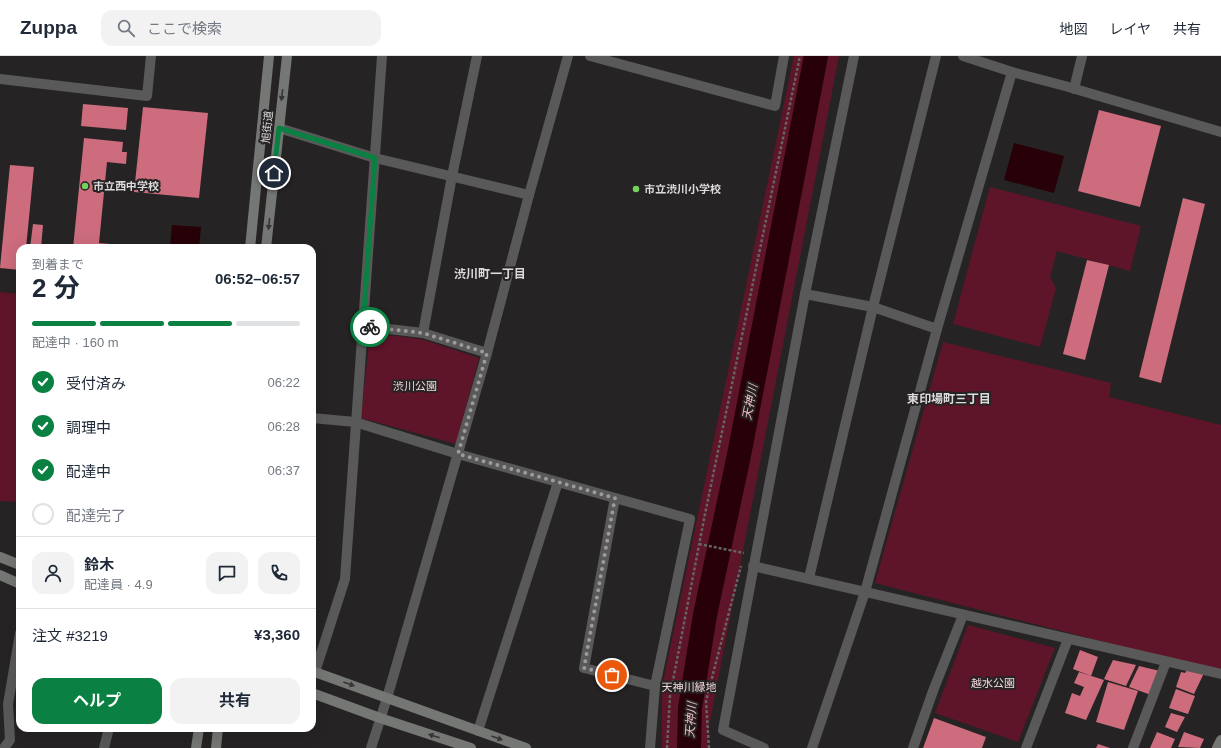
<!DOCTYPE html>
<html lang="ja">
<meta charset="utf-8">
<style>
:root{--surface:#fff;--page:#f2f2f3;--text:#1f2937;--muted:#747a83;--line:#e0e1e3;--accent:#0b8043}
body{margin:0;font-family:Arial,"Noto Sans JP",sans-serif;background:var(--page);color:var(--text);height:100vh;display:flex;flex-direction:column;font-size:15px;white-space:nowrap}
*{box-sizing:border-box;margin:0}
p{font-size:13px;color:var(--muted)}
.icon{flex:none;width:22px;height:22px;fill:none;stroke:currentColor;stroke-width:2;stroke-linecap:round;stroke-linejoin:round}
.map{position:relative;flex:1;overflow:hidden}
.details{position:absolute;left:16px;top:188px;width:300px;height:488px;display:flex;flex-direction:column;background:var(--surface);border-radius:12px;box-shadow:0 4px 16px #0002}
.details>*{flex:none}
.pin{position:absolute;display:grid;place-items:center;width:34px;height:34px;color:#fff;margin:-17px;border:2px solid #fff;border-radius:50%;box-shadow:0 1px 4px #0007}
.courier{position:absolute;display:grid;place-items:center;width:40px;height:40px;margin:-20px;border:3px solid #0b8043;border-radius:50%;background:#fff;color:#222;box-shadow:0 1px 5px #0007}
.summary em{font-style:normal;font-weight:700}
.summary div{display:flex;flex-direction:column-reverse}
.summary{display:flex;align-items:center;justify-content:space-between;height:68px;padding:0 16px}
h1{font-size:26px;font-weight:700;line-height:30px}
.bar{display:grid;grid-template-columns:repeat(4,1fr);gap:6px 4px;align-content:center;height:48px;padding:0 16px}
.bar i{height:5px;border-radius:3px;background:var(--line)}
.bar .selected{background:var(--accent)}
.bar p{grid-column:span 4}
.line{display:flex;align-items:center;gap:10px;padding:0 16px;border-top:1px solid var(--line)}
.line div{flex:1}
.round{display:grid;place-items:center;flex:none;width:42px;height:42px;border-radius:12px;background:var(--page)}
ol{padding:0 16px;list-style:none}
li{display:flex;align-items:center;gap:12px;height:44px}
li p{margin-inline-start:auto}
li .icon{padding:4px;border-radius:50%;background:var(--accent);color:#fff;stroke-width:4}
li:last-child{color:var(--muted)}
li i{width:22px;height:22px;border:2px solid var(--line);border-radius:50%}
.primary-button{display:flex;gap:8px;margin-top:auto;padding:8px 16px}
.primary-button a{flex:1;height:46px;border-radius:12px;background:var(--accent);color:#fff;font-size:16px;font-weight:700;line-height:46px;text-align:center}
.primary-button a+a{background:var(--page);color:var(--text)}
header{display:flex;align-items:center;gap:24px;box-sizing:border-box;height:56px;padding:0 20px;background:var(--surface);border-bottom:1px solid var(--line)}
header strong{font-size:19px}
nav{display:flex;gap:22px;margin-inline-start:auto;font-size:14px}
.search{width:280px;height:36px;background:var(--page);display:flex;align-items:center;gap:10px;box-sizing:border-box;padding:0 14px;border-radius:12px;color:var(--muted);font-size:15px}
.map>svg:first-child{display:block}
.green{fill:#5f1529}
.water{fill:#270008}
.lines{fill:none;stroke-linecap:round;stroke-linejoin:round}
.river{stroke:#270008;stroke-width:24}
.building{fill:#cc6c7d}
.path{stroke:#656363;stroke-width:2.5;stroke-dasharray:3 2;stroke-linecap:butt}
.street{stroke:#585958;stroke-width:10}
.secondary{stroke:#757775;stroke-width:10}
.oneway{fill:#363434}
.done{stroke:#9c9a9a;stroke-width:4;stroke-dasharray:0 7.2}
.route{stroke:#0b8043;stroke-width:5}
.poi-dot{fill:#74d25c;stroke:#262324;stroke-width:1.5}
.labels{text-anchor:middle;stroke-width:4;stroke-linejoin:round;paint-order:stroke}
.street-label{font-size:11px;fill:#dcdada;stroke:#262324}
.poi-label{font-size:11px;font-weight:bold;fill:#dcdada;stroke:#262324;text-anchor:start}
.park-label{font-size:11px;fill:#f1d6da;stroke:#262324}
.neighbourhood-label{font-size:12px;font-weight:bold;fill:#dcdada;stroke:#262324}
.water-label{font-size:12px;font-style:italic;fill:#efbac1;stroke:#262324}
</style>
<header>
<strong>Zuppa</strong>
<div class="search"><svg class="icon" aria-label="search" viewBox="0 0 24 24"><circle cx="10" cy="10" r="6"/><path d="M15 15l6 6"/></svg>ここで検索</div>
<nav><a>地図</a><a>レイヤ</a><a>共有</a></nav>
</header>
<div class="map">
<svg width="1221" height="692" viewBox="0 0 1221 692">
<rect width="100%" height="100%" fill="#262324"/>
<g class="green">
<path d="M794 0H839L709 670 708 692H662V631Z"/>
<path d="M990 131 1141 170 1130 215 1057 195 1050 221 1056 232 1040 291 953 268Z"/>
<path d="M0 236 20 238V446L0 445Z"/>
<path d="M370 277 421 283 479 302 456 388 361 362Z"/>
<path d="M943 286 1111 327 1109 341 1221 369V616L875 527Z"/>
<path d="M968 569 1055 592 1018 686 935 657Z"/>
</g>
<g class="water">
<path d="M1014 87 1064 100 1054 137 1004 124Z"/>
<path d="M172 169 201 171 199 192H170Z"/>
</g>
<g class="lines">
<path class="river" d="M689 692 690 652 705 559 739 399 816 0"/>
</g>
<g class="building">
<path d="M83 48 128 52 126 74 81 70Z"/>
<path d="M143 51 208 57 199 142 134 136Z"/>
<path d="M1099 54 1161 70 1140 151 1078 135Z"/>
<path d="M84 82 123 86 122 96H127L126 108 107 106 99 187 110 188V192H73Z"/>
<path d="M10 109 34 111 26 192H20V214L0 212Z"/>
<path d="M1183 142 1205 148 1161 327 1139 321Z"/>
<path d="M33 168 43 169 41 192H30Z"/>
<path d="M1087 204 1109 209 1085 304 1063 298Z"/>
<path d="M1080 594 1098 601 1091 620 1073 613Z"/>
<path d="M1113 604 1136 609 1126 630 1104 623Z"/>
<path d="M1139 610 1160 615 1151 639 1129 631Z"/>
<path d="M1188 612 1205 615 1194 638 1176 631 1181 616 1185 617Z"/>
<path d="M1079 616 1104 624 1086 664 1065 657 1072 637 1080 640 1084 631 1074 627Z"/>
<path d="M1108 626 1138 635 1124 674 1096 666Z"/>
<path d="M1176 633 1195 640 1188 658 1169 652Z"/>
<path d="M1171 657 1185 661 1177 676 1165 671Z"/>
<path d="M934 662 986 681 982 692H923Z"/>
<path d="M1157 676 1175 683 1171 692H1150Z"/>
<path d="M1184 676 1204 683 1200 692 1178 691Z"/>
<path d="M1098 688 1110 692H1096Z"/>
</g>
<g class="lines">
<g class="path">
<path d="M699 488 744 497"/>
<path d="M667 692 670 640 705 458 800 0"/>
<path d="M709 692 706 645 741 510"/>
</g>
<g class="street">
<path d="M590 0 775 50 784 0"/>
<path d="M963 0 1012 16 1065 30 1221 76"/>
<path d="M0 23 147 40 151 0"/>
<path d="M1074 33 1082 0"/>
<path d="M279 72 375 102 529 139"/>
<path d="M805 238 873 251 937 273"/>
<path d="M363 270 423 277 487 297"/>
<path d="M423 277 452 120 477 0"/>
<path d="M312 362 355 366 458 398 690 463 655 630 650 692"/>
<path d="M615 442 584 612 655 630"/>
<path d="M753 510 1221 618"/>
<path d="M809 522 873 251 936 0"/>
<path d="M315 616 345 523 382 0"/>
<path d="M478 675 558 426"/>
<path d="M4 692 10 684 8 648 20 577"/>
<path d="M104 692 109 672"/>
<path d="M371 692 387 642 487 297 529 139 568 0"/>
<path d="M764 692 723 674 805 238 854 0"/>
<path d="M812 692 865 536 937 273 1012 16"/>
<path d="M913 692 933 635 963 559"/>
<path d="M1026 692 1068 583"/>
<path d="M1133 692 1166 606"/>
</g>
<g class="secondary">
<path d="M250 192 269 0"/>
<path d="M266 192 287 0"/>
<path d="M0 501 20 509"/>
<path d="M0 519 20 528"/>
<path d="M312 615 526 692"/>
<path d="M312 637 380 662 471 692"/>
<path d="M196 692 199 672"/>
<path d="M216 692 218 672"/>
<path d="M1217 692 1221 684"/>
</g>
</g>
<defs><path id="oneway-solid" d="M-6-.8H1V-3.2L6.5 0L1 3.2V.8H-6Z"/></defs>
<g class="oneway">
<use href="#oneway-solid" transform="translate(282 39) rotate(97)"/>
<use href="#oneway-solid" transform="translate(269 168) rotate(96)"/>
<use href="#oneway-solid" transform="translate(349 628) rotate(20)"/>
<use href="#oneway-solid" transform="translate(434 680) rotate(-162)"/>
<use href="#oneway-solid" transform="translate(497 682) rotate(20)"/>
</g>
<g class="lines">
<path class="done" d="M370 271 423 277 487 297 458 398 615 442 584 612 612 619"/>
<path class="route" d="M274 117 279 72 375 102 363 270 370 271"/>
</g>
<g class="poi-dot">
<circle cx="85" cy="130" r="4"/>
<circle cx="636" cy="133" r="4"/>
</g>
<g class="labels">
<g class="street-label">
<text transform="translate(267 71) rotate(-84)" y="4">旭街道</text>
</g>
<g class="poi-label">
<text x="93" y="134">市立西中学校</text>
<text x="644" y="137">市立渋川小学校</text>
</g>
<g class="park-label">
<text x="415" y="334">渋川公園</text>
<text x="993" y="631">越水公園</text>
<text x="689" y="635">天神川緑地</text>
</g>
<g class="neighbourhood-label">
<text x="490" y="222">渋川町一丁目</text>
<text x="949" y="347">東印場町三丁目</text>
</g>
<g class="water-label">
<text transform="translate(750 346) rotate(-79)" y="4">天神川</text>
<text transform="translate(691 664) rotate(-86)" y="4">天神川</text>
</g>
</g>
</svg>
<div class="pin" style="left:612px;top:619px;background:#ea580c"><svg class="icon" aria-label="bag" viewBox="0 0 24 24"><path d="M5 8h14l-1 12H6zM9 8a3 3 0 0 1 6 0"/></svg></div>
<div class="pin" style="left:274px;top:117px;background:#1f2937"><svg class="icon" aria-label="home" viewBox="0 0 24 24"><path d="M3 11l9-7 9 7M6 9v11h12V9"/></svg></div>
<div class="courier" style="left:370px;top:271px"><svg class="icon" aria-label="bike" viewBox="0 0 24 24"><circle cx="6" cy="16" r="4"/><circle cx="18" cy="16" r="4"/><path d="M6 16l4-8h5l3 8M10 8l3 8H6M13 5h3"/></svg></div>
<section class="details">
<div class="summary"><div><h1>2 分</h1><p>到着まで</p></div><em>06:52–06:57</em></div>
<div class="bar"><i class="selected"></i><i class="selected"></i><i class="selected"></i><i></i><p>配達中 · 160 m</p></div>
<ol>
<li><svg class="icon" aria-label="check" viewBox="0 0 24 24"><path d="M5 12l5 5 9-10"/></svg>受付済み<p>06:22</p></li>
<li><svg class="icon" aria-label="check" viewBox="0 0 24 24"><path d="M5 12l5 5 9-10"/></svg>調理中<p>06:28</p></li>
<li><svg class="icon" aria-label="check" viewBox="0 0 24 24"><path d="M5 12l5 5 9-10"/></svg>配達中<p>06:37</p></li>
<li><i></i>配達完了</li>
</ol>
<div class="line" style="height:72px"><a class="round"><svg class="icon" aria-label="person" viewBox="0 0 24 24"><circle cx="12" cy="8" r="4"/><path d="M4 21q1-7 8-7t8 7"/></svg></a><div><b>鈴木</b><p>配達員 · 4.9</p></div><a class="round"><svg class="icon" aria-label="chat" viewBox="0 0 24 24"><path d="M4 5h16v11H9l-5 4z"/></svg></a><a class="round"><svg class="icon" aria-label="phone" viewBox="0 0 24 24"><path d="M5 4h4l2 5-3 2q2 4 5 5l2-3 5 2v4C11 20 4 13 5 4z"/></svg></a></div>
<div class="line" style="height:52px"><div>注文 #3219</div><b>¥3,360</b></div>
<div class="primary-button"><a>ヘルプ</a><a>共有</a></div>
</section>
</div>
